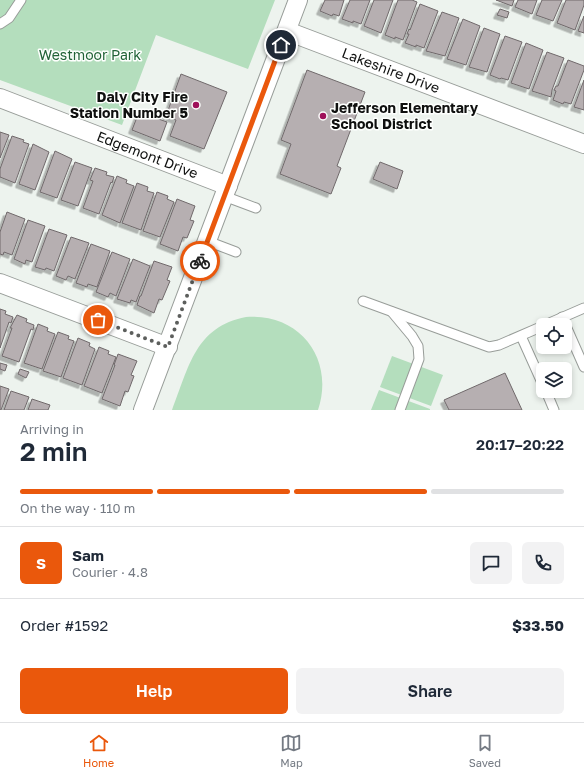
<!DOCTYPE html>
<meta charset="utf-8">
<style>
:root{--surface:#fff;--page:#f2f2f3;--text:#1f2937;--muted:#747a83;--line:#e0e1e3;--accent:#ea580c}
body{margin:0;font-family:"Golos Text",sans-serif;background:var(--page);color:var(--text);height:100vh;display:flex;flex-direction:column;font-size:15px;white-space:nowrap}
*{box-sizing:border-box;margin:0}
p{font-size:13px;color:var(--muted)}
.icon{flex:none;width:22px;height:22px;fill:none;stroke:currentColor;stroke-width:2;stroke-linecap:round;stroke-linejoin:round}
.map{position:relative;height:410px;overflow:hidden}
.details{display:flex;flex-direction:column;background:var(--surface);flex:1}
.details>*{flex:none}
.tools{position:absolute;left:536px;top:318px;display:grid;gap:8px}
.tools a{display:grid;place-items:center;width:36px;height:36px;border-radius:6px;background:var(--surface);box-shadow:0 2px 6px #0003;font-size:20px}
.pin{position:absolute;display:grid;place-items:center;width:34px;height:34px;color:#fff;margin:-17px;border:2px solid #fff;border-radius:50%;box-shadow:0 1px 4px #0007}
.courier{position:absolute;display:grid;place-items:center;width:40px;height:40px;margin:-20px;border:3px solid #ea580c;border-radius:50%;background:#fff;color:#222;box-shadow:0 1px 5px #0007}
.overview em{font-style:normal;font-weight:600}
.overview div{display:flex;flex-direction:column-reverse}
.overview{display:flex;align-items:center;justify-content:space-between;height:68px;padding:0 20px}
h1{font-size:26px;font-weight:600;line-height:30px}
.bar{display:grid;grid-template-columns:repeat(4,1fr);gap:6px 4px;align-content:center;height:48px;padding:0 20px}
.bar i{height:5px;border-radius:3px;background:var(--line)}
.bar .active{background:var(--accent)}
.bar p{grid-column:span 4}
.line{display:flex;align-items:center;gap:10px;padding:0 20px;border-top:1px solid var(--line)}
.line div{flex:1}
.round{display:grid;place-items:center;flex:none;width:42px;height:42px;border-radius:6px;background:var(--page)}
.primary-button{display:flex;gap:8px;margin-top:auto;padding:8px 20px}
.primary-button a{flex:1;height:46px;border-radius:6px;background:var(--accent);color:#fff;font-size:16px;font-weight:600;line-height:46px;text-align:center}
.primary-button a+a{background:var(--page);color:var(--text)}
.tabs{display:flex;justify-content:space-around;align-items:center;height:56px;border-top:1px solid var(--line);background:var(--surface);font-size:11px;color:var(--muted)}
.tabs a{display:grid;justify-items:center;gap:2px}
.tabs .active{color:var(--accent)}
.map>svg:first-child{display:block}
.green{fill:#b4debd}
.building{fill:#b6afb1;stroke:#70696b;filter:url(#shadow)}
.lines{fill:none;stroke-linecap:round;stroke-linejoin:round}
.lane-casing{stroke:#989d99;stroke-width:11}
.street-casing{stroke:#989d99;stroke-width:20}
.lane{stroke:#fff;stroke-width:9}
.street{stroke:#fff;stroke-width:18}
.done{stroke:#5d5f5d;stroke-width:4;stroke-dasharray:0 7.2}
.route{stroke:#ea580c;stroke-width:5}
.poi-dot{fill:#9f105a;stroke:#fdfffd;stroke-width:1.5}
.labels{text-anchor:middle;stroke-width:3;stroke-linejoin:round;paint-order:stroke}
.park-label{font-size:14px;fill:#216337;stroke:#fdfffd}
.street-label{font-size:14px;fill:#0f100f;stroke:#fdfffd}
.poi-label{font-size:14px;font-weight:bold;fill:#0f100f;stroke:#fdfffd;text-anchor:end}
</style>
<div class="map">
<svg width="584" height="410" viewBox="0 0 584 410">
<defs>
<filter id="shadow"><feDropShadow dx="-3.5" dy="3.5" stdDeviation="0" flood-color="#0004"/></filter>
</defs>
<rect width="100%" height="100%" fill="#edf3ee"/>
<g class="green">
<path d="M0 0H275L248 69 156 35 122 125 0 80Z"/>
<path d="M246 317C300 313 335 359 318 410H172C189 367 195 327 246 317Z"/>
<path d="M392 356 443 375 431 406 380 387Z"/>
<path d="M379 390 430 409V410H371Z"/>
</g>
<g class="building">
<path d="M325 0H344L339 16 333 14 332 16 320 11Z"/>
<path d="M350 0H370L361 24 353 21V23L342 19Z"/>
<path d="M374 0H393L381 33 364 26Z"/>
<path d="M398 0H412L417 2 403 40 395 37V39L385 35Z"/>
<path d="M496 0H514L512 6Z"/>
<path d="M518 0H537L532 14 515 7Z"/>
<path d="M542 0H562L553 21 536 15Z"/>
<path d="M566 0H584V5L575 30 557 23Z"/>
<path d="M420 4 438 11 424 48 416 45V47L405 43 409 34H407L409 29 410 30Z"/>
<path d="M500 9 509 12 507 18 497 15Z"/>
<path d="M442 12 459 18 445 56 426 51Z"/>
<path d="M584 16V33L578 31Z"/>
<path d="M463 19 480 26 466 65 447 59Z"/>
<path d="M484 28 500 34 487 72 469 67Z"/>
<path d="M505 36 522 42 508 80 501 78 500 79 490 75Z"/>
<path d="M526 43 543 50 529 89 511 83Z"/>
<path d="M547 52 564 58 552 90 551 97 532 91Z"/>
<path d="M568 60 584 66V70L571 104 564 102 563 104 553 100 556 91 554 90 556 86H558Z"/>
<path d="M307 70 365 92 337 166 341 168 331 194 280 174 291 144 281 140Z"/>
<path d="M181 74 227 92 204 149 170 136 176 120 166 116Z"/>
<path d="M584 80V110L574 107Z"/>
<path d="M139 112 167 122 160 141 132 130Z"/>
<path d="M0 132 9 135 0 158Z"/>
<path d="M12 136 24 140 23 142 29 144 15 183 0 177V169Z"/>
<path d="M33 144 49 152 35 190 19 184Z"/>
<path d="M55 151 72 159 57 198 40 192Z"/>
<path d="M75 162 92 168 78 206 61 200Z"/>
<path d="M380 162 403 171 397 189 373 179Z"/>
<path d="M95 168 107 172 106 175 114 177 112 183 111 182 99 214 83 208 93 181 90 180Z"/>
<path d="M117 176 127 180 126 183 134 186 120 223 102 215Z"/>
<path d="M137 183 148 187 147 191 154 193 141 230 122 223Z"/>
<path d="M157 192 168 196 167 199 174 202 160 237 143 231Z"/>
<path d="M177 199 195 206 190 220 194 221 187 238 183 237 178 251 160 244Z"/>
<path d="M7 212 25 219 12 255 4 252 3 255 0 254V232Z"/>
<path d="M28 220 45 226 32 262 26 260 25 264 14 259Z"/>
<path d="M49 229 67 235 54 271 46 268 45 270 35 267Z"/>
<path d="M71 237 89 243 75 279 68 276 66 280 56 276Z"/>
<path d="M91 244 110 251 97 287 88 284 87 287 76 283Z"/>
<path d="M112 252 130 259 116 296 110 293 108 297 96 292Z"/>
<path d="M133 259 150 266 136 302 131 300 130 303 117 299Z"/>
<path d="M154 261 172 267 167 280 170 281 162 300 159 299 154 313 137 305 140 296H141Z"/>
<path d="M0 309 6 311 5 314 13 317 11 323 9 322 0 348Z"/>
<path d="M17 315 27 319 26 322 34 325 33 330 31 329 19 362 2 356 12 328H10Z"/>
<path d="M38 324 48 328 47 331 55 334 42 369 24 363Z"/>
<path d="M58 332 69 336 68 339 74 341 61 377 43 371Z"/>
<path d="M78 338 90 343 89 346 95 349 82 385 63 378Z"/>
<path d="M99 347 109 351 108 354 116 357 102 393 84 386Z"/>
<path d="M118 354 137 361 131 375 134 376 128 392 125 391 120 406 102 399 115 365H114Z"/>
<path d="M0 363 7 365 5 371 0 369Z"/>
<path d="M20 369 29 372 26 378 18 374Z"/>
<path d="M505 373 522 410H449L444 400Z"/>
<path d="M0 386 9 389 1 410H0Z"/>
<path d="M11 391 29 397 24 410H4Z"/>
<path d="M32 399 50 405 48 410H28Z"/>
</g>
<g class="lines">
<g class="lane-casing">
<g id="lane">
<path d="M0 24 9 18 21 0"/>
<path d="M224 196 256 208"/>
<path d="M207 241 236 252"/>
<path d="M363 301 489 347 499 345 543 326"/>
<path d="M392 312 412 336 418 346 419 359 400 410"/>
<path d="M562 317 584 367"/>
<path d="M545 325 584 308"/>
<path d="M521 336 543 385"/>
<path d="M546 391 554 410"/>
</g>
</g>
<g class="street-casing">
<g id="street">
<path id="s1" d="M287 31 584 144"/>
<path id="s2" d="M0 98 228 186"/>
<path d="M0 283 168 347"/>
<path d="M143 410 298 0"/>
</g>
</g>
<use href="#lane" class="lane"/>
<use href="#street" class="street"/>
</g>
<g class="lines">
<path class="done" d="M98 320 168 347 200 261"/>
<path class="route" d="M200 261 281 45"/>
</g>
<g class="poi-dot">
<circle cx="196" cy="105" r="4"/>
<circle cx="323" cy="116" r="4"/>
</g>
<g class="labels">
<g class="park-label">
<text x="90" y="60">Westmoor Park</text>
</g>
<g class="street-label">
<text dy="5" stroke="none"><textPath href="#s1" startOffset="111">Lakeshire Drive</textPath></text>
<text dy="5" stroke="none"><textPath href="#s2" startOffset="158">Edgemont Drive</textPath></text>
</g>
<g class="poi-label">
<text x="188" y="102">Daly City Fire<tspan x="188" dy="16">Station Number 5</tspan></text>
<text x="331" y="113" text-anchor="start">Jefferson Elementary<tspan x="331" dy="16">School District</tspan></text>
</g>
</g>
</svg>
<div class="tools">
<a><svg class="icon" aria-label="locate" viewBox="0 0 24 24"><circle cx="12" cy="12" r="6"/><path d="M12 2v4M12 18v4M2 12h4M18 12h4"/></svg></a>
<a><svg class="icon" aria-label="layers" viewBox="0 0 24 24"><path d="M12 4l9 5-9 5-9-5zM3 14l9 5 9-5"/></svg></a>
</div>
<div class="pin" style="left:98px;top:320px;background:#ea580c"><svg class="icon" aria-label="bag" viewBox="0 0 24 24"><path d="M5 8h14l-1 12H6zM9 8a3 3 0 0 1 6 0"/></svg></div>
<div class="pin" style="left:281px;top:45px;background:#1f2937"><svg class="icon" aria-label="home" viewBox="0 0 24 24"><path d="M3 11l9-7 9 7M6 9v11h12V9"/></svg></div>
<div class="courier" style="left:200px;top:261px"><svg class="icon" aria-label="bike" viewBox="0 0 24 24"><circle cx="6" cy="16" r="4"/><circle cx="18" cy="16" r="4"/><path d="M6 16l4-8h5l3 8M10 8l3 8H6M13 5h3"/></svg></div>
</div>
<section class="details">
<div class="overview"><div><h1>2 min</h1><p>Arriving in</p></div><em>20:17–20:22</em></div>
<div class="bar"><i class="active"></i><i class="active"></i><i class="active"></i><i></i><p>On the way · 110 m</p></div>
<div class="line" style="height:72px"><b class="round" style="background:var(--accent);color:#fff">S</b><div><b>Sam</b><p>Courier · 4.8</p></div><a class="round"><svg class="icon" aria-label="chat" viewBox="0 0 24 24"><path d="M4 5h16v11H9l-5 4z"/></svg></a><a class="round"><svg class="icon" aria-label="phone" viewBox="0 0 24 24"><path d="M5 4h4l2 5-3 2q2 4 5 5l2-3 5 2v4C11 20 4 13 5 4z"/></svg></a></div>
<div class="line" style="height:52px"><div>Order #1592</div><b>$33.50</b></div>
<div class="primary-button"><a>Help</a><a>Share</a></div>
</section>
<nav class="tabs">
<a class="active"><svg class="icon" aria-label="home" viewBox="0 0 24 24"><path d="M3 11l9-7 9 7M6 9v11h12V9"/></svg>Home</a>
<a><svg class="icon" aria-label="map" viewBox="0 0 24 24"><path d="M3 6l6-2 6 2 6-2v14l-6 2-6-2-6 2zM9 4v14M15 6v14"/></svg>Map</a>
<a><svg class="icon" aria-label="saved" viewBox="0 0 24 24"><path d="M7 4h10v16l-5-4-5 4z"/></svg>Saved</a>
</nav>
